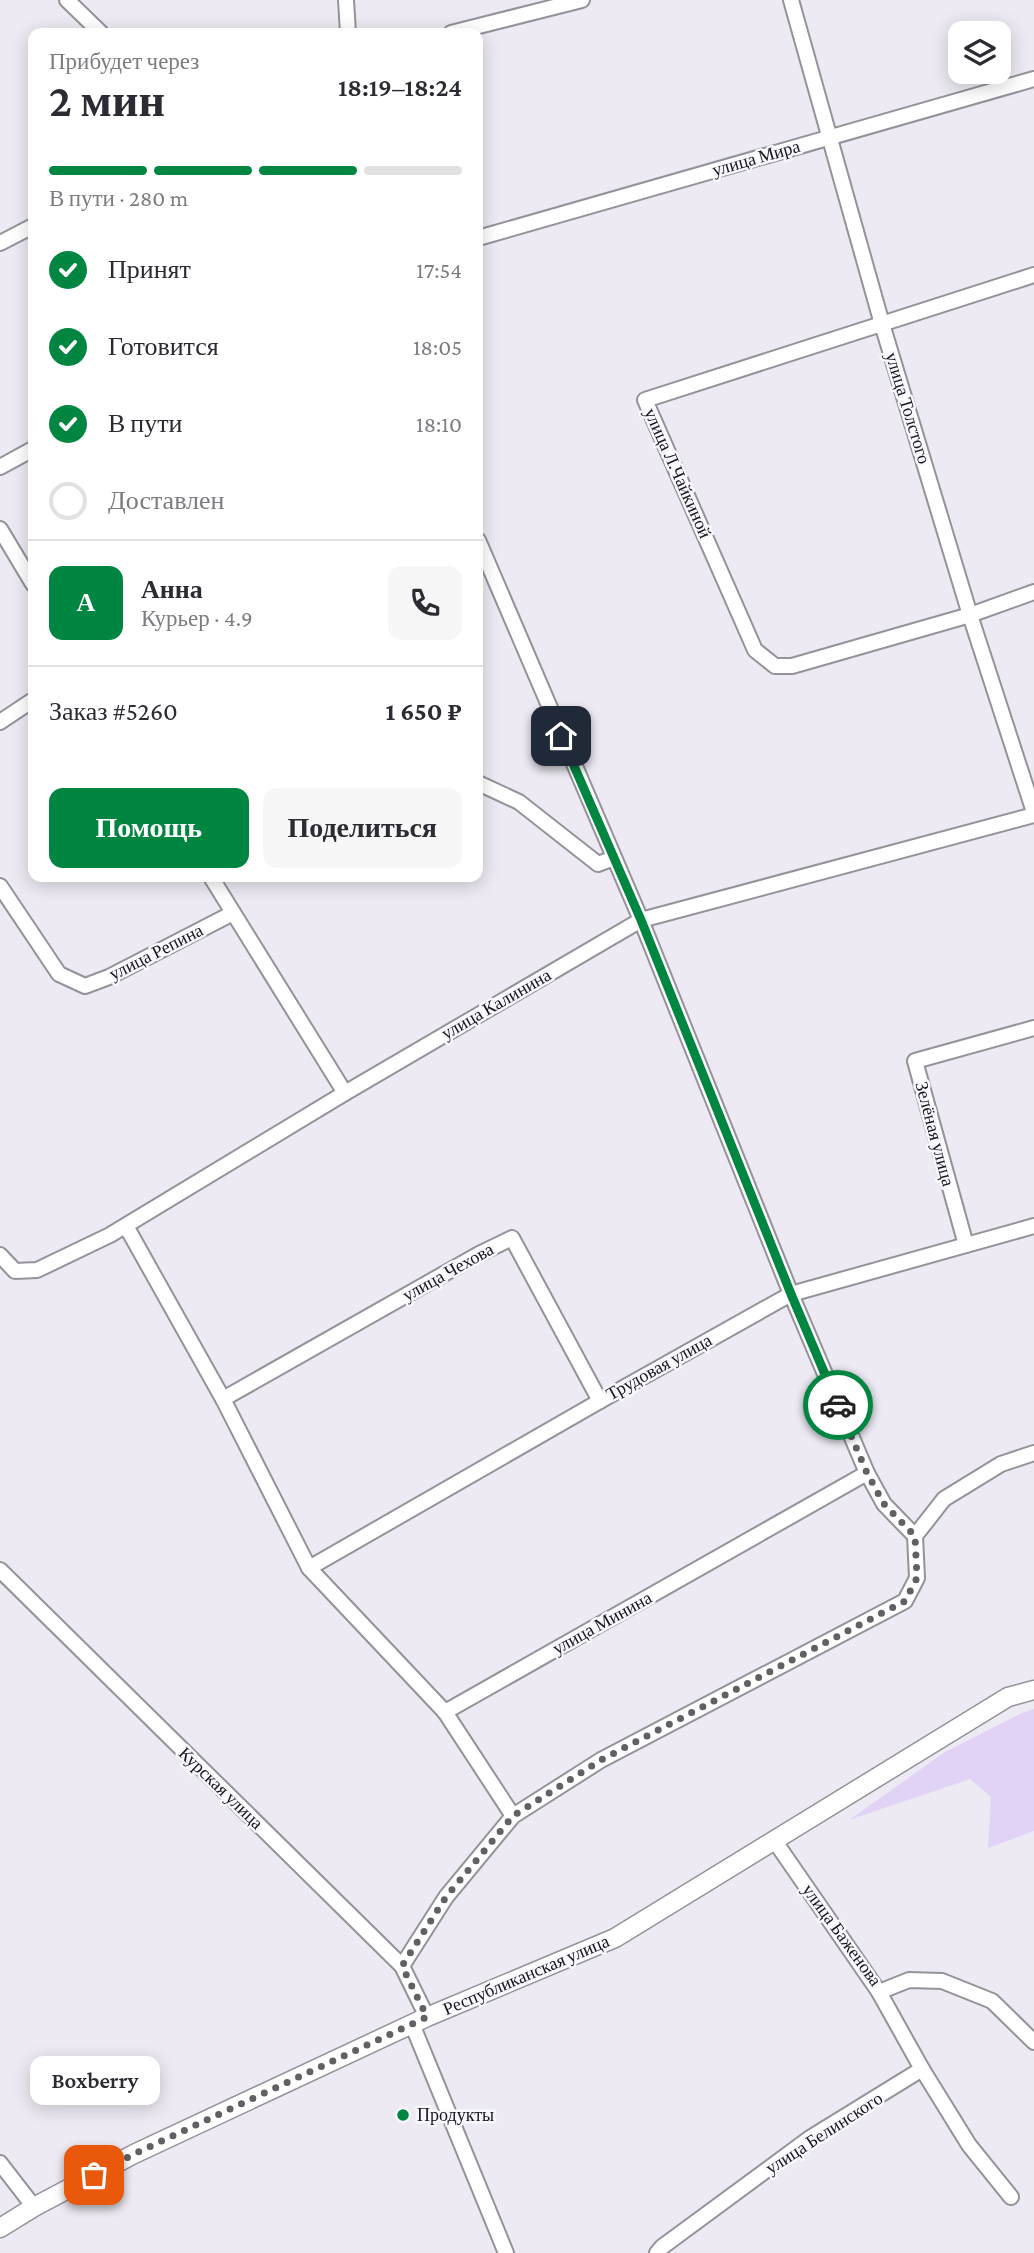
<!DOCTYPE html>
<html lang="ru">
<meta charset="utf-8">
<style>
:root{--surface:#fff;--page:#f7f7f7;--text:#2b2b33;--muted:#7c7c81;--line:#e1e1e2;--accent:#008641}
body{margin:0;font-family:"Crimson Pro",serif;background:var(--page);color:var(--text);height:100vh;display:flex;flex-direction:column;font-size:26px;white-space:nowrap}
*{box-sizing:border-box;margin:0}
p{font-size:23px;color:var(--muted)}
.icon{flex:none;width:38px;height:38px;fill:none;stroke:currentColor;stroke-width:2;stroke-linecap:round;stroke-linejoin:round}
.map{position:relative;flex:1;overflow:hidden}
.details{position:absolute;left:28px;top:28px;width:455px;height:854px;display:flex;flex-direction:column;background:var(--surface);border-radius:14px;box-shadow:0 4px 18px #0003}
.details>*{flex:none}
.tools{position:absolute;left:948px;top:21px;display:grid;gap:14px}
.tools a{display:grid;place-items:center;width:63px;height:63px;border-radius:14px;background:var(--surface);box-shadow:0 4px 18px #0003;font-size:35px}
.pin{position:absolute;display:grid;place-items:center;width:60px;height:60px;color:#fff;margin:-30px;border-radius:14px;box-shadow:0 4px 10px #0006}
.courier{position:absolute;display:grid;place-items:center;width:70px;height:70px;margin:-35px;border:5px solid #008641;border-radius:50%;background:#fff;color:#222;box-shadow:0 2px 9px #0007}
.bubble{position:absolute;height:49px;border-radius:14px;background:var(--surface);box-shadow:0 4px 18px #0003;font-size:23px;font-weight:600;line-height:49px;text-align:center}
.headline em{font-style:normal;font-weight:600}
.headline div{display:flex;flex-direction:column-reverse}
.headline{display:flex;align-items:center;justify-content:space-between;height:119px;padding:0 21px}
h1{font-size:46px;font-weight:600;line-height:52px}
.bar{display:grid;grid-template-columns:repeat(4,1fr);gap:10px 7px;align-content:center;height:84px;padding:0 21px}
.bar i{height:9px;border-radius:5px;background:var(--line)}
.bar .selected{background:var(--accent)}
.bar p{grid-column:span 4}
.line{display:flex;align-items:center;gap:18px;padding:0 21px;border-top:2px solid var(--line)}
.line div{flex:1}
.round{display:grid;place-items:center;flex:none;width:74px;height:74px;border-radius:14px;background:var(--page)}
ol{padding:0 21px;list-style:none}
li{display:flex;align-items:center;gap:21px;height:77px}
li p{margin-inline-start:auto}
li .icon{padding:7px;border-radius:50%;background:var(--accent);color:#fff;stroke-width:4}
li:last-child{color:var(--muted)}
li i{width:38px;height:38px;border:4px solid var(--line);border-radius:50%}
.button{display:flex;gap:14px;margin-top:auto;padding:14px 21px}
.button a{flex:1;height:80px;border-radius:14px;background:var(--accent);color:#fff;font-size:28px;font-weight:600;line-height:80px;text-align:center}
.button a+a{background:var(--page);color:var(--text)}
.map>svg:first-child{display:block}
.green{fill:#e0d3f6}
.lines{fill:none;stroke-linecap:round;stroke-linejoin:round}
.minor-casing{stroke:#94929a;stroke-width:18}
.tertiary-casing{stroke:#94929a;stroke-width:21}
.minor{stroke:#fff;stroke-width:14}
.tertiary{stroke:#fff;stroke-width:18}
.done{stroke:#616064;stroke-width:7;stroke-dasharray:0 12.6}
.route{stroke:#008641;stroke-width:9}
.poi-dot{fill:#008641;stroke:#faf8ff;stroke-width:2.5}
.labels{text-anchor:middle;stroke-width:5;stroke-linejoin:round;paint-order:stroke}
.street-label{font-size:18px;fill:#161517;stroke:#faf8ff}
.poi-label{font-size:18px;fill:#161517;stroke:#faf8ff;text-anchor:start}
</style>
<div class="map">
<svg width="1034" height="2253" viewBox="0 0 1034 2253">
<rect width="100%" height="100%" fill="#edeaf3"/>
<path class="green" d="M1034 1709V1831L988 1848 991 1797 970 1779 849 1820 945 1752 1024 1712Z"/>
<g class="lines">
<g class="minor-casing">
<g id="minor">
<path d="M67 0 101 33"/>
<path d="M346 0 348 33"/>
<path d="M791 0 882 324 970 615 1034 812"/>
<path d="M451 33 582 0"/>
<path d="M478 238 1034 79"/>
<path d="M0 243 33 226"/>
<path d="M1034 275 645 400 755 650 775 666H792L970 615 1034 592"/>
<path d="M0 467 33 449"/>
<path d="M0 529 33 584"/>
<path d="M478 540 641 920 791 1294 867 1473 884 1504 915 1536"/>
<path d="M0 722 33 700"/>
<path d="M478 783 519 802 598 864 614 858"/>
<path d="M211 877 345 1093"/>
<path d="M0 886 59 974 85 986 109 977 233 913"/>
<path d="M126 1226 223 1399 309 1568 445 1712"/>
<path d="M966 1245 915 1061 1034 1028"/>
<path d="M0 1255 15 1271 37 1270 110 1235 345 1093 641 920 1034 815"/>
<path d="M223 1399 479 1254 512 1238 600 1401"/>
<path d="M309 1568 600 1401 791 1294 1034 1226"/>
<path d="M0 1570 402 1966 427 2017"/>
<path d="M513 1816 445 1712 867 1473"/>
<path d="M774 1840 879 1992 909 1980 942 1981 992 2001 1034 2042"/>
<path d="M402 1966 446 1897 513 1816 601 1760 905 1601 917 1578 915 1536 944 1499 1001 1464 1034 1453"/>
<path d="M412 2024 506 2253"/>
<path d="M922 2069 969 2145 1011 2197"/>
<path d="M0 2163 34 2207"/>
<path d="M657 2253 662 2247 810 2138 922 2069 879 1992"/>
</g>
</g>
<g class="tertiary-casing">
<path id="tertiary" d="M0 2228 34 2207 134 2154 427 2017 615 1938 1008 1697 1034 1690"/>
</g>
<use href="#minor" class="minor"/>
<use href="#tertiary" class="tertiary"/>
</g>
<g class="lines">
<path class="done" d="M94 2175 134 2154 427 2017 402 1966 446 1897 513 1816 601 1760 905 1601 917 1578 915 1536 884 1504 867 1473 838 1405"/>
<path class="route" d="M561 736 641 920 791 1294 838 1405"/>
</g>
<circle class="poi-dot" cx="403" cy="2115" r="7"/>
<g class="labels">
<g class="street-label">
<text transform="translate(756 158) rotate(-16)" y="6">улица Мира</text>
<text transform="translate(908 408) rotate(73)" y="6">улица Толстого</text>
<text transform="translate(678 473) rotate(66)" y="6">улица Л.Чайкиной</text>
<text transform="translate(156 952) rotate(-27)" y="6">улица Репина</text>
<text transform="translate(496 1004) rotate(-30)" y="6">улица Калинина</text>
<text transform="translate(935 1134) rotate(75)" y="6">Зелёная улица</text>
<text transform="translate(448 1272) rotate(-29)" y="6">улица Чехова</text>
<text transform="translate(659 1367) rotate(-29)" y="6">Трудовая улица</text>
<text transform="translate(602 1623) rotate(-29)" y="6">улица Минина</text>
<text transform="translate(221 1788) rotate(44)" y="6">Курская улица</text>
<text transform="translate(842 1935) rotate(54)" y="6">улица Баженова</text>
<text transform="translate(526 1975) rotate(-23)" y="6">Республиканская улица</text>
<text transform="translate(824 2133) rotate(-33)" y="6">улица Белинского</text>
</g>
<g class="poi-label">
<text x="417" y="2121">Продукты</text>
</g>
</g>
</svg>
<div class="tools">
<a><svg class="icon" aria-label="layers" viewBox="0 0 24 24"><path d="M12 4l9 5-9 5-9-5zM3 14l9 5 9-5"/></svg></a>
</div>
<div class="pin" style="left:94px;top:2175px;background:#ea580c"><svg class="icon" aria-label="bag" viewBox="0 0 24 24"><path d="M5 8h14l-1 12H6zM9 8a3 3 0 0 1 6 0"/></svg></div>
<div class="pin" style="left:561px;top:736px;background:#1f2937"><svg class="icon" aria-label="home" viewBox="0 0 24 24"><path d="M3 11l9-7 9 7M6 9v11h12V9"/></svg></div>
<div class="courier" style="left:838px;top:1405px"><svg class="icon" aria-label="car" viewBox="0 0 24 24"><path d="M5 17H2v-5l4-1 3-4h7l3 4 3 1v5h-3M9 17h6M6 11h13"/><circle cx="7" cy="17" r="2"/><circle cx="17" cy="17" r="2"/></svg></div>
<div class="bubble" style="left:30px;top:2056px;width:130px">Boxberry</div>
<section class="details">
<div class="headline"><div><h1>2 мин</h1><p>Прибудет через</p></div><em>18:19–18:24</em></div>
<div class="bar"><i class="selected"></i><i class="selected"></i><i class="selected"></i><i></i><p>В пути · 280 m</p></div>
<ol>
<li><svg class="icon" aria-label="check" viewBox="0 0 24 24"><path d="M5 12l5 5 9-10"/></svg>Принят<p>17:54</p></li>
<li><svg class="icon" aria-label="check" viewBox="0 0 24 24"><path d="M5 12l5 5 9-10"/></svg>Готовится<p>18:05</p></li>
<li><svg class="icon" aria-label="check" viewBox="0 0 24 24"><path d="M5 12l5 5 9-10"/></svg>В пути<p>18:10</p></li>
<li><i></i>Доставлен</li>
</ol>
<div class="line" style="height:126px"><b class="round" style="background:var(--accent);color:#fff">А</b><div><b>Анна</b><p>Курьер · 4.9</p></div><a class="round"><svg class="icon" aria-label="phone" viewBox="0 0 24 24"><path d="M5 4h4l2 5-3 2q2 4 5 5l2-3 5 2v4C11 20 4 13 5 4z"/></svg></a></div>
<div class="line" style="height:91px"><div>Заказ #5260</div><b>1 650 ₽</b></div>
<div class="button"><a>Помощь</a><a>Поделиться</a></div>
</section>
</div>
